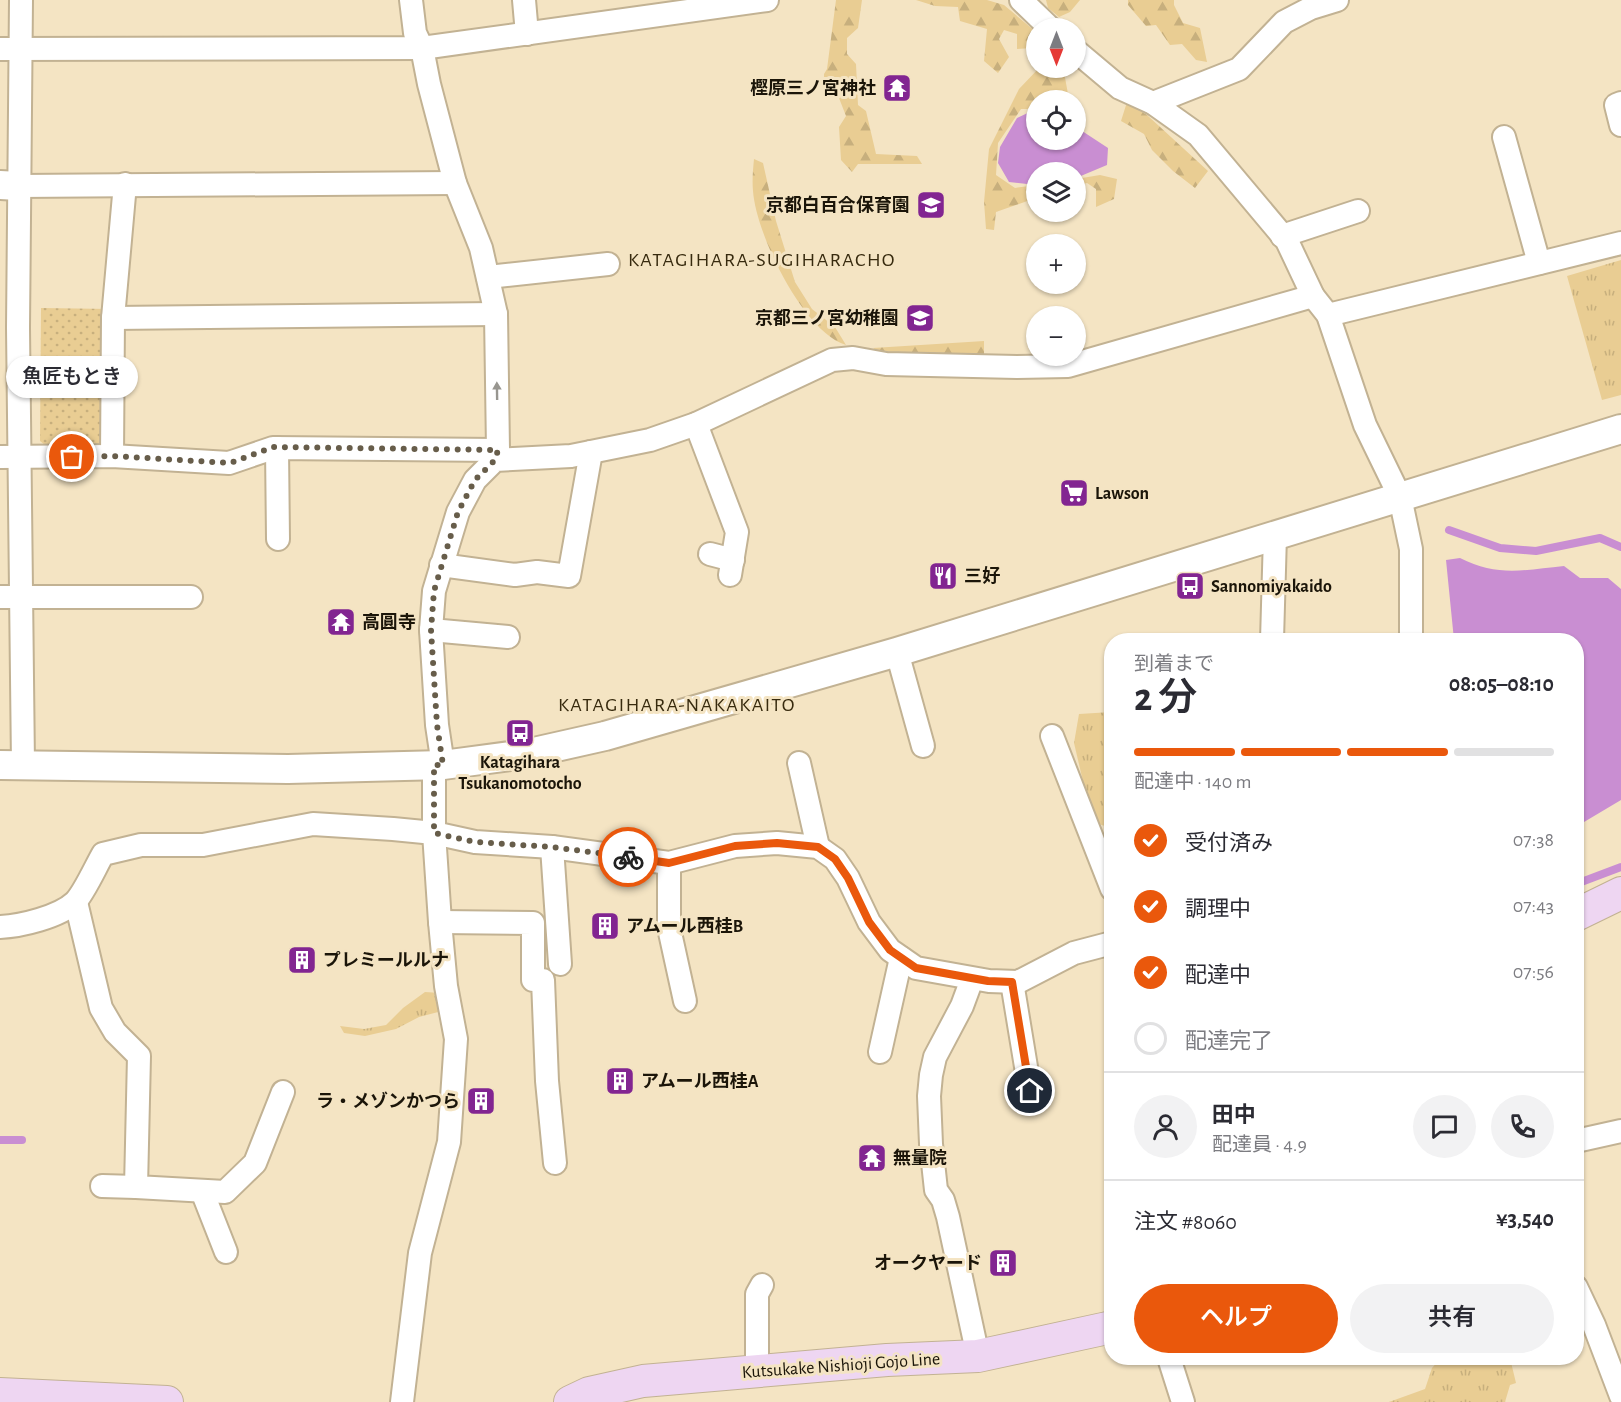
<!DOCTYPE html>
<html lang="ja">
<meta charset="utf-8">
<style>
:root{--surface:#fff;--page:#f2f2f3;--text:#2b2b33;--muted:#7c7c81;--line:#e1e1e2;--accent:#ea580c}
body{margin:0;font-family:"Alegreya Sans","Noto Sans JP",sans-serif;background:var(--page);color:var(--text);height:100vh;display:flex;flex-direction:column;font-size:22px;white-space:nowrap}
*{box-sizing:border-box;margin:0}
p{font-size:20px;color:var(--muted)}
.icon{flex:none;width:33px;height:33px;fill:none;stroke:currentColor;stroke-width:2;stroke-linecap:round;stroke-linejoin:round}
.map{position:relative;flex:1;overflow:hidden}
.details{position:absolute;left:1104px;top:633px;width:480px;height:732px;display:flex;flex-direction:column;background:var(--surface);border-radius:24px;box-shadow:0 2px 4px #0004}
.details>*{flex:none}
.needle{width:39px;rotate:180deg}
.fabs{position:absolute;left:1026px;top:18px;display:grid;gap:12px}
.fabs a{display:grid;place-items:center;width:60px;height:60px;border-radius:50%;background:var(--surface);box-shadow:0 2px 4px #0004;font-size:30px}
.pin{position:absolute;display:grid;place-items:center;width:51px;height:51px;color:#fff;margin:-26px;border:3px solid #fff;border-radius:50%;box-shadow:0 2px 6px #0007}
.courier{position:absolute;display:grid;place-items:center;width:60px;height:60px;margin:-30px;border:4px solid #ea580c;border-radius:50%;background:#fff;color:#222;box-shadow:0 2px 8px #0007}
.bubble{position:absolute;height:42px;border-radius:21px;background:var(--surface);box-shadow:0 2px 4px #0004;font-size:20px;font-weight:600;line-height:42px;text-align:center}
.head em{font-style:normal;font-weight:600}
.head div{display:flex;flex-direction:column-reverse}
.head{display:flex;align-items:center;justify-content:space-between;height:102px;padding:0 30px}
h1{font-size:39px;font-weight:600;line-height:45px}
.bar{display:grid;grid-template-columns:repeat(4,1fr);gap:9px 6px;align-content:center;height:72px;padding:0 30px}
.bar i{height:8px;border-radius:4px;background:var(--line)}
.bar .current{background:var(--accent)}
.bar p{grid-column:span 4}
.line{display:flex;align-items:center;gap:15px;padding:0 30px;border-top:2px solid var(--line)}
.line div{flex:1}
.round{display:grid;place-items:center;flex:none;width:63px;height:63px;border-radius:32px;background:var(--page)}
ol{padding:0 30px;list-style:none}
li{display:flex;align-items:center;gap:18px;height:66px}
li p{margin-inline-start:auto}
li .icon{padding:6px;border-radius:50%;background:var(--accent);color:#fff;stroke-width:4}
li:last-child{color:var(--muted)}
li i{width:33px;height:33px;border:3px solid var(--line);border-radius:50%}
.primary-button{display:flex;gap:12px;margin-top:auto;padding:12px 30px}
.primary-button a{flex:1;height:69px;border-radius:36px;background:var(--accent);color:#fff;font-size:24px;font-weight:600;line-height:69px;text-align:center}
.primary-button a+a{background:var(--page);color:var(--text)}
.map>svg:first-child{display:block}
.grass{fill:url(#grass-tufts)}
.forest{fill:url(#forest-firs)}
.park{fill:url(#park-dots)}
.water{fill:#c98ed2}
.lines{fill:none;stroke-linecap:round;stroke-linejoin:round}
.stream{stroke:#c98ed2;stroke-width:8}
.minor-casing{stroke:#c2b293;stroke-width:26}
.tertiary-casing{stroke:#c2b293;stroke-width:32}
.secondary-casing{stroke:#c2b293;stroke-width:34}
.minor{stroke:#fff;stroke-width:22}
.tertiary{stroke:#fff;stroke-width:28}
.secondary{stroke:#eed6f2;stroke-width:32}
.oneway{fill:#989690}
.done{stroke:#675d4a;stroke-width:6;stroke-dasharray:0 10.8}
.route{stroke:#ea580c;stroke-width:8}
.labels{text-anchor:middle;stroke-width:6;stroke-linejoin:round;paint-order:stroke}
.poi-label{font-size:18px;font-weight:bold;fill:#1b1509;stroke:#f4e4c3;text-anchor:start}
.street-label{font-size:18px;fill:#1b1509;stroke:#f4e4c3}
.neighbourhood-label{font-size:20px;letter-spacing:1.5px;fill:#372a0e;stroke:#f4e4c3}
</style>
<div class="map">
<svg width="1621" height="1402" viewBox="0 0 1621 1402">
<defs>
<pattern id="grass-tufts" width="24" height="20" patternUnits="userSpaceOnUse" patternTransform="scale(1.5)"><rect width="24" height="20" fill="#e9cd93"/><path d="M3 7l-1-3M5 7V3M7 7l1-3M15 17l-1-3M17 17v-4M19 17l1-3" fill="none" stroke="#c7af7d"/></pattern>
<pattern id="forest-firs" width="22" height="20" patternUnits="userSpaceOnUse" patternTransform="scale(1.5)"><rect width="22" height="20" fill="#e9cd93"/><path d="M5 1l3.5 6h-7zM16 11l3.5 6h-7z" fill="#c7af7d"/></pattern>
<pattern id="park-dots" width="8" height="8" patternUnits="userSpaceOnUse" patternTransform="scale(1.5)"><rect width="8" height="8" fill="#e9cd93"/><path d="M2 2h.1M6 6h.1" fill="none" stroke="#c7af7d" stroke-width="1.8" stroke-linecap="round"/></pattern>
</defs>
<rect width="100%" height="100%" fill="#f4e4c3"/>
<g class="grass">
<path d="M1621 260V395L1602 400 1567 276Z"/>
<path d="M1111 712V823L1105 826 1095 823 1089 807 1074 743 1079 714Z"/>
<path d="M425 992 441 993 442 1011 419 1017 396 1029 365 1036 344 1033 340 1026 364 1029 386 1025 403 1008Z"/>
<path d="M1441 1358H1510L1516 1383 1510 1385 1505 1402H1389L1425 1389 1432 1368Z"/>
</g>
<g class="forest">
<path d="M836 0H862L858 28 847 38V54L856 64 858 105 866 111 876 154 917 156 922 164H858L852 172 841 160 839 127 846 116 839 98 824 94V74L827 69Z"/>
<path d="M916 0H987L1004 5 1036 32 1033 48 1017 49V34L1004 30 999 39 1009 57 998 73 984 61 987 29 960 21 958 7 935 6Z"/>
<path d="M1046 0H1080L1070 12 1059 17 1048 8Z"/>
<path d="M1128 0H1174V5L1183 23 1200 28 1207 62 1196 60 1182 44 1170 45 1156 25 1146 26 1128 5Z"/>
<path d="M1039 68H1057L1064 72 1068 94 1058 100H1036V109H1021L998 143 996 175 1015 188 1036 185V198L996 212 994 230 986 229 984 202 989 149 1019 89Z"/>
<path d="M1127 102 1147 115 1208 171 1195 188 1173 171 1152 150 1144 134 1121 121Z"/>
<path d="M754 159 763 163 776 221 795 282 812 309 835 327 846 345C803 332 756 234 753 191 752 181 753 169 754 159Z"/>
<path d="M1100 175 1117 179 1114 199 1096 207V189L1087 183 1076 186V179Z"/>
<path d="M984 341V355L887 357 873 348Z"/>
</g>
<path class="park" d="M41 308 112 309 110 446 45 445 40 441Z"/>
<g class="water">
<path d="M1032 111 1036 112V140H1076V127L1108 148 1107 165 1076 178V172H1036V185L1009 182 998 163 1000 147 1017 118Z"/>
<path d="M1460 558C1497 577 1524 570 1564 566L1580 578H1608L1621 589V800L1579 825H1576V640H1454L1446 560Z"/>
</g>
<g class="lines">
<g class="stream">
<path d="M1449 530 1500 548 1536 551 1600 538 1621 547"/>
<path d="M1576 884 1621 867"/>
<path d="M0 1140H22"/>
</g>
<g class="minor-casing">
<g id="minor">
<path d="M21 0 18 328 23 765"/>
<path d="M411 0 415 33 422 48 429 84 455 183 481 248 496 314 498 450 495 460"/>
<path d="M524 0 527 34"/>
<path d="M1021 0 1050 28"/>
<path d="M0 49 422 48 767 0"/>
<path d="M1076 51 1120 88 1153 103 1198 135 1287 241 1313 296 1328 315 1365 425 1400 497 1411 549V640"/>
<path d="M1153 103 1239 69 1284 22 1311 8 1337 0"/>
<path d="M1621 103 1616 105 1621 125"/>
<path d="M1504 137 1539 263"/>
<path d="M18 186 455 183"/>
<path d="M1282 236 1358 211"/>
<path d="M488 277 608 264"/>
<path d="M1328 315 1621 243"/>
<path d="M113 318 496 314"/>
<path d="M696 424 737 532 730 575"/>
<path d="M277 448 278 539"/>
<path d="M112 456 113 318 125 184"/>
<path d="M0 457 112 456 229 463 273 448 498 450"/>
<path d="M710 554 733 560"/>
<path d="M441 565 515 575 537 572 569 576 591 452"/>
<path d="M0 597H191"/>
<path d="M431 630 508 637"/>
<path d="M1272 640 1275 535"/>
<path d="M897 652 923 746"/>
<path d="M1052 736 1112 889"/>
<path d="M799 763 818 847"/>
<path d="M443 765 437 725 431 630 434 591 458 512 475 480 495 460 571 456 650 440 696 424 832 360 853 358 886 364 1017 367 1068 366 1313 296"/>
<path d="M552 847 560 964"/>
<path d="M669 863V928L685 1001"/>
<path d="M76 902 101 1008 115 1032 139 1056 136 1187 225 1192 255 1163 283 1092"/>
<path d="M440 922 533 923V980H543L547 1081 555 1163"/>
<path d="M0 927C21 926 59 917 75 902 84 893 96 866 103 854L141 845H203L313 824 393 829 434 833 475 842 552 847 669 863 735 846 777 843 818 847 835 859 848 878 869 922 890 950 916 968 989 981 1018 982 1074 953 1112 943"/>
<path d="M972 979 962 1006 935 1057 931 1075 929 1096 931 1144 936 1190 943 1200 948 1217 978 1356"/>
<path d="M1012 982 1030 1091"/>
<path d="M880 1052 901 958"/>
<path d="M1576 1141 1621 1131"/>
<path d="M102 1186 136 1187"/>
<path d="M202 1191 226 1252"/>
<path d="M1576 1287 1594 1325 1621 1396"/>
<path d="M1169 1358 1183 1402"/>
<path d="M757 1371V1294L762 1285"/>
<path d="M402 1402 420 1253 449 1142 456 1039 446 986 440 922 434 833V765"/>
</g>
</g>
<g class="tertiary-casing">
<g id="tertiary">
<path d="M0 185 18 186"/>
<path d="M0 765 288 769 443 765 525 754 605 736 897 652 1621 429"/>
</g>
</g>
<g class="secondary-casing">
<g id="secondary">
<path d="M1576 915 1621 893"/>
<path d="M0 1394 167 1402"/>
<path d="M570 1402 589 1393 643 1381 887 1360 978 1356 1112 1327"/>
</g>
</g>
<use href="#minor" class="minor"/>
<use href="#tertiary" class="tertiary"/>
<use href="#secondary" class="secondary"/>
</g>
<defs><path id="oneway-solid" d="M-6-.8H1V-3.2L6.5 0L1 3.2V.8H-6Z" transform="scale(1.5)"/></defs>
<use class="oneway" href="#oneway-solid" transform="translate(497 391) rotate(-91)"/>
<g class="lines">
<path class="done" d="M72 457 112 456 230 463 273 447 498 450 495 460 475 480 458 512 434 591 431 630 437 725 443 765H434V833L475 842 552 847 628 857"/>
<path class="route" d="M628 857 669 863 735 846 777 843 818 847 835 859 848 878 869 922 890 950 916 968 988 981 1012 982 1030 1091"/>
</g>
<defs>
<g id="temple-square" transform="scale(1.5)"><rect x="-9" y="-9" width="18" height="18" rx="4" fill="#822591" stroke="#f4e4c3"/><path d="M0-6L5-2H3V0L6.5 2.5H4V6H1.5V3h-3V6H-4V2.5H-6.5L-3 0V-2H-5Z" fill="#fff"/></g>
<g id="school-square" transform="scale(1.5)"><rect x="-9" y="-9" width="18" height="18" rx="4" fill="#822591" stroke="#f4e4c3"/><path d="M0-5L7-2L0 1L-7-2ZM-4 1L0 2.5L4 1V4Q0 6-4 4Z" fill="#fff"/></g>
<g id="supermarket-square" transform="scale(1.5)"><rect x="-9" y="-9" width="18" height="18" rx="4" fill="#822591" stroke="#f4e4c3"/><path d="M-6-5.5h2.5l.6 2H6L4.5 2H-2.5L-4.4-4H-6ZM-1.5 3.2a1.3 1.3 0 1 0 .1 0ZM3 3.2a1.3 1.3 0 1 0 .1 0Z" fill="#fff"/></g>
<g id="restaurant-square" transform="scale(1.5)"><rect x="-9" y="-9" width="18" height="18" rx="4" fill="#822591" stroke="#f4e4c3"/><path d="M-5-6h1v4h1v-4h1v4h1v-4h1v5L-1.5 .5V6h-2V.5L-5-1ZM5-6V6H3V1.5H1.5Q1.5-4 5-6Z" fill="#fff"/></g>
<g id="bus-square" transform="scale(1.5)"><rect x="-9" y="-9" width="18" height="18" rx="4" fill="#822591" stroke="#f4e4c3"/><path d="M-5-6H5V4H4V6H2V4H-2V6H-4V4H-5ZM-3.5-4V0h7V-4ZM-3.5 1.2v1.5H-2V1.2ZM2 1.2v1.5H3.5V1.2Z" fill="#fff"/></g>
<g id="building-square" transform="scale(1.5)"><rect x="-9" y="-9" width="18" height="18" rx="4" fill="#822591" stroke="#f4e4c3"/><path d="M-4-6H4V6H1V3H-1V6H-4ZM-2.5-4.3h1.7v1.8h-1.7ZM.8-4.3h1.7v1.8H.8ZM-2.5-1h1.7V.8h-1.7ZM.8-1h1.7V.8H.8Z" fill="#fff"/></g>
</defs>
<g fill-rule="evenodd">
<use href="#temple-square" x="897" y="88"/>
<use href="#school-square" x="931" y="205"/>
<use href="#school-square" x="920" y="318"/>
<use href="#supermarket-square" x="1074" y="493"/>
<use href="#restaurant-square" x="943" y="576"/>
<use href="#bus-square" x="1190" y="586"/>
<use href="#temple-square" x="341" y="622"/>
<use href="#bus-square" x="520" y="733"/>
<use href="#building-square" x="605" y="926"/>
<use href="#building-square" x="302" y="960"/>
<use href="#building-square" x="620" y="1081"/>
<use href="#building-square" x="481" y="1101"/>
<use href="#temple-square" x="872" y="1158"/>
<use href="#building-square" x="1003" y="1263"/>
</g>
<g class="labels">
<g class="poi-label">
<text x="876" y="94" text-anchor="end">樫原三ノ宮神社</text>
<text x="910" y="211" text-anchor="end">京都白百合保育園</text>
<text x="899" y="324" text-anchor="end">京都三ノ宮幼稚園</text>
<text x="1095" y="499">Lawson</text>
<text x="964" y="582">三好</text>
<text x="1211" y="592">Sannomiyakaido</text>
<text x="362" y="628">高圓寺</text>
<text x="520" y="768" text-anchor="middle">Katagihara<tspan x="520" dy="21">Tsukanomotocho</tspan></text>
<text x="626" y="932">アムール西桂B</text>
<text x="323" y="966">プレミールルナ</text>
<text x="641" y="1087">アムール西桂A</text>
<text x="460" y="1107" text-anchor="end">ラ・メゾンかつら</text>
<text x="893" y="1164">無量院</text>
<text x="982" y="1269" text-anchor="end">オークヤード</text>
</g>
<g class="street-label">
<text transform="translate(841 1365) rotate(-4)" y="6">Kutsukake Nishioji Gojo Line</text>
</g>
<g class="neighbourhood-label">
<text x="762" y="266">KATAGIHARA-SUGIHARACHO</text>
<text x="677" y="711">KATAGIHARA-NAKAKAITO</text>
</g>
</g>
</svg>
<div class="fabs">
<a><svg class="needle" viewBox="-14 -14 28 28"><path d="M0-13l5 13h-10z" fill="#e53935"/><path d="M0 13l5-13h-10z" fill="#7c7c81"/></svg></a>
<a><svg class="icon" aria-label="locate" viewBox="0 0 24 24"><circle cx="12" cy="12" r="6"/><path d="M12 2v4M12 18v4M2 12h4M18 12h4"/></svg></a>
<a><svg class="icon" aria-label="layers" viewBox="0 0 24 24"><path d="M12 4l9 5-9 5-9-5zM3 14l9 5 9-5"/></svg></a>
<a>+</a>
<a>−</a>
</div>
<div class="pin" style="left:72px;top:457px;background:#ea580c"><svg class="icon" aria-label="bag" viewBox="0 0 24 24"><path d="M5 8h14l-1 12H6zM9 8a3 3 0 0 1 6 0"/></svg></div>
<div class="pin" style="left:1030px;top:1091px;background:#1f2937"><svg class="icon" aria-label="home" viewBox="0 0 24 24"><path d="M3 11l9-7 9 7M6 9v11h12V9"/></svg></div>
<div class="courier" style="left:628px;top:857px"><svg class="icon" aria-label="bike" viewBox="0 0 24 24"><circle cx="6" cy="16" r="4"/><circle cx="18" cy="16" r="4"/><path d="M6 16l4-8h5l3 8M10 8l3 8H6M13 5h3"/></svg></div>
<div class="bubble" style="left:6px;top:356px;width:132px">魚匠もとき</div>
<section class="details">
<div class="head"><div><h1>2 分</h1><p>到着まで</p></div><em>08:05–08:10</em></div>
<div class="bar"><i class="current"></i><i class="current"></i><i class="current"></i><i></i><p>配達中 · 140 m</p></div>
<ol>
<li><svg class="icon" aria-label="check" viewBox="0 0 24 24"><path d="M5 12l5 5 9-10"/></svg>受付済み<p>07:38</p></li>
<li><svg class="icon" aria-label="check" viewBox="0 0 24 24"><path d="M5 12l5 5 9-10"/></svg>調理中<p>07:43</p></li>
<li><svg class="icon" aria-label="check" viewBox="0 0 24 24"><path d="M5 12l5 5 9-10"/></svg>配達中<p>07:56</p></li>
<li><i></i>配達完了</li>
</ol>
<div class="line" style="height:108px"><a class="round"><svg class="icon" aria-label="person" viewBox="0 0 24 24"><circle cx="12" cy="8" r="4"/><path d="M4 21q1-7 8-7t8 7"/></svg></a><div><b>田中</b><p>配達員 · 4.9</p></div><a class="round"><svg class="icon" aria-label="chat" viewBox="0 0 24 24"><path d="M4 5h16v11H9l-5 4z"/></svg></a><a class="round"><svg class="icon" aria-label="phone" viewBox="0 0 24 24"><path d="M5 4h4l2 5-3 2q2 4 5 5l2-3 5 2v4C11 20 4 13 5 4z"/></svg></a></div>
<div class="line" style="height:78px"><div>注文 #8060</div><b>¥3,540</b></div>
<div class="primary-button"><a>ヘルプ</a><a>共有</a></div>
</section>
</div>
